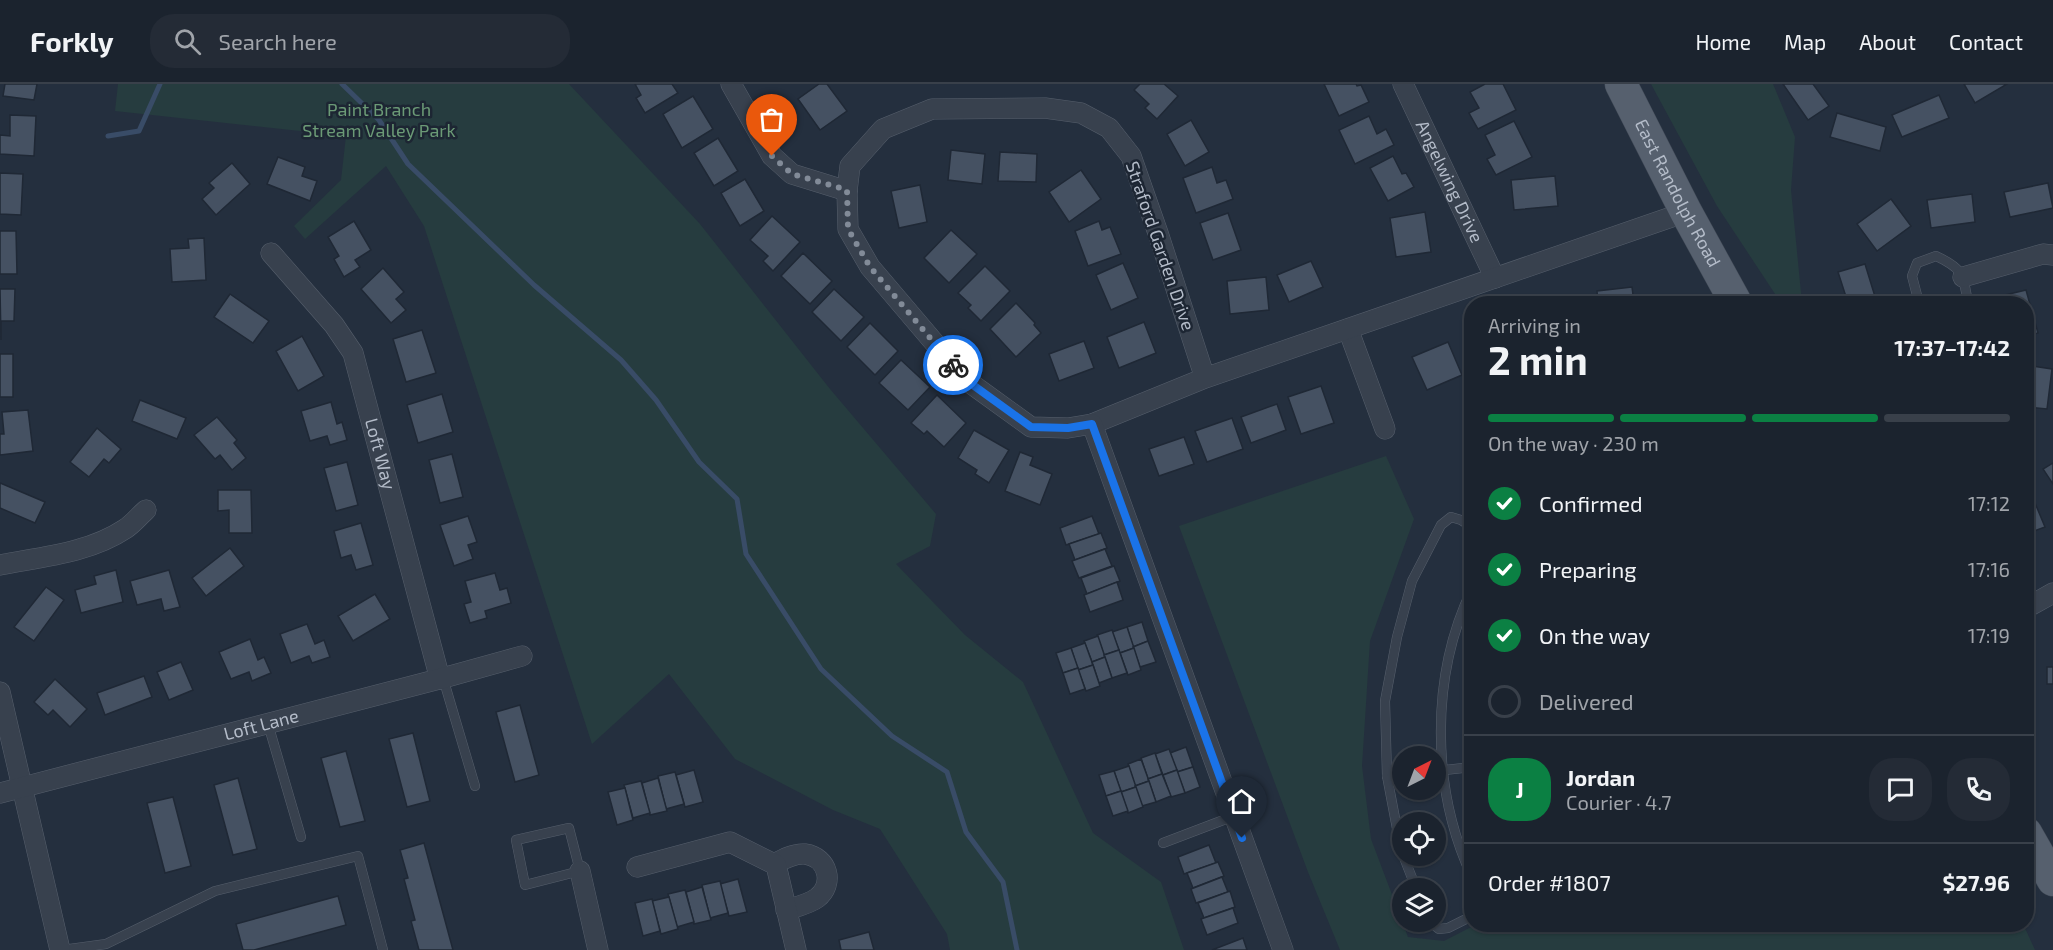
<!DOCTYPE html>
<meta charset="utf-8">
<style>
:root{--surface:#1b232e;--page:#242b36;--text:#f1f3f6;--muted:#a0a4aa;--line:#39404a;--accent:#0b8043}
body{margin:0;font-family:"Exo 2",sans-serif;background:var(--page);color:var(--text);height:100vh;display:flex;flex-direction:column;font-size:22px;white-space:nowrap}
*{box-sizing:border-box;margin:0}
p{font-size:20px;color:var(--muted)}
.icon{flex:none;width:33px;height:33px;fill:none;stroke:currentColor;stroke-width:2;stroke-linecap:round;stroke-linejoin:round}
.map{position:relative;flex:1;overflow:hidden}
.details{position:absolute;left:1464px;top:212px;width:570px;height:636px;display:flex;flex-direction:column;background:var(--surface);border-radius:24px;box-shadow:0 2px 4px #0004,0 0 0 2px var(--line)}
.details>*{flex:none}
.needle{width:39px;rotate:42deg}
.controls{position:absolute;left:1392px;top:662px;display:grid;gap:12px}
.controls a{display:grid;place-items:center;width:54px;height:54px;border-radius:50%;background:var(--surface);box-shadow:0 2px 4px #0004,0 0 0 2px var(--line);font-size:30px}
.pin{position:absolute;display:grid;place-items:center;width:51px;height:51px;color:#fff;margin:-62px -26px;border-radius:50% 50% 50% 0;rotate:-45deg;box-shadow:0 0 6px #0007}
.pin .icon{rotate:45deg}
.courier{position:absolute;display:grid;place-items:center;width:60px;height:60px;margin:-30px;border:4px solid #1a73e8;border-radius:50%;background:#fff;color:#222;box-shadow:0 2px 8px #0007}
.headline em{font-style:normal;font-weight:700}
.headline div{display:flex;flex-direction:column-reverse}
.headline{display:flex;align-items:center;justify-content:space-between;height:102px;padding:0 24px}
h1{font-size:39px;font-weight:700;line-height:45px}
.bar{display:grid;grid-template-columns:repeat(4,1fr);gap:9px 6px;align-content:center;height:72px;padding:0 24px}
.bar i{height:8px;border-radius:4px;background:var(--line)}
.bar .selected{background:var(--accent)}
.bar p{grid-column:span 4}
.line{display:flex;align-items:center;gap:15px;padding:0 24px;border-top:2px solid var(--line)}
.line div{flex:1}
.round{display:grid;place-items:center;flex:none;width:63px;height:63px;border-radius:24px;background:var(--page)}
ol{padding:0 24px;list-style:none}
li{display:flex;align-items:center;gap:18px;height:66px}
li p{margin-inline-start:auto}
li .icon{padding:6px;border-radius:50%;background:var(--accent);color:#fff;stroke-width:4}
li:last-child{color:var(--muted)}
li i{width:33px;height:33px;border:3px solid var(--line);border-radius:50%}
header{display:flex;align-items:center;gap:36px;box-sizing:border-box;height:84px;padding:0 30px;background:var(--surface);border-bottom:2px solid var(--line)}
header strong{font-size:28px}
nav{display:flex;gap:33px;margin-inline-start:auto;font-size:21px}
.search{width:420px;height:54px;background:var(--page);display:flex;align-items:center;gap:15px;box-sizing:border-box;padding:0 21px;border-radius:24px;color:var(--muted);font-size:22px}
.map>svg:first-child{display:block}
.green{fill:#263c3f}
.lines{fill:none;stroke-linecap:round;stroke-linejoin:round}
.stream{stroke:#394c67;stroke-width:5}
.building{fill:#455162;stroke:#1f2835;stroke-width:1.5}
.service-casing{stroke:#565f6c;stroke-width:10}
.minor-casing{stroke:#565f6c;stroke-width:21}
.primary-casing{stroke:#414a57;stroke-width:33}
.service{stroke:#38414e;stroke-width:9}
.minor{stroke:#38414e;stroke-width:20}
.primary{stroke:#56606e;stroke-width:32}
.done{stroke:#828b98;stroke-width:6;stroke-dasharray:0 10.8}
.route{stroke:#1a73e8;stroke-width:8}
.labels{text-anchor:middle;stroke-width:5;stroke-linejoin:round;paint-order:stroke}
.park-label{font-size:18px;fill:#6b9a76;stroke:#1d2633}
.street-label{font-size:18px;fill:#b4bcc9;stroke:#1d2633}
</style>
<header>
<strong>Forkly</strong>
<div class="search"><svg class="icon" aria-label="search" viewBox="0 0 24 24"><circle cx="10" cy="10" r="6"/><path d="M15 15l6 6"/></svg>Search here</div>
<nav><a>Home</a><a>Map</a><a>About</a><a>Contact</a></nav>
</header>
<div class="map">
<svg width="2053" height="866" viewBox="0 0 2053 866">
<rect width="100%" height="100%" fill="#242f3e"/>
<g class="green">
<path d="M118 0H569L700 140 830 305 936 430 930 462 896 480 965 551 1023 598 1093 749 1161 798 1184 866H950L947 850 880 745 833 726 735 675 669 590 592 660 424 142 386 82 305 155 294 142 341 96 346 52 115 27Z"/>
<path d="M1651 0H1773L1795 53 1791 106 1802 219H1781L1717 122Z"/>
<path d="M1386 372 1414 435 1370 557 1362 682 1371 755 1408 853 1444 857 1477 840H2023L2035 866H1340L1308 788 1179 442Z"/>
</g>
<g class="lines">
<g class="stream">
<path d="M342 0 379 36 408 80 534 201 621 276 656 316 699 378 737 415 746 470 821 585 892 652 947 688 966 748 1003 798 1017 866"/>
<path d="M108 52 139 47 160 0"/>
</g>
</g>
<g class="building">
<path d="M5 0H37L34 16 3 12Z"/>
<path d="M635 0H672L678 9 645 29 636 14 641 11Z"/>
<path d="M819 0H827L847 27 820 46 798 15Z"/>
<path d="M1140 0H1164L1178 12 1157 35 1145 24 1149 20 1134 6Z"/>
<path d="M1324 0H1356L1357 2 1361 1 1369 18 1339 32Z"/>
<path d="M1485 0H1503L1516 26 1478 45 1469 29 1479 24 1470 8Z"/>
<path d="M1783 0H1813L1829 22 1808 36Z"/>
<path d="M1964 0H2007L1975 19Z"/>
<path d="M1939 11 1949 34 1902 53 1892 31Z"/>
<path d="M693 12 713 45 682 64 663 30Z"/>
<path d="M1837 29 1886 43 1880 67 1830 53Z"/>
<path d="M10 31 36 32 34 72 0 70V51L10 52Z"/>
<path d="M1369 32 1377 50 1386 45 1394 61 1355 80 1339 46Z"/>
<path d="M1191 36 1209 68 1185 82 1167 50Z"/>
<path d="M1514 37 1532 73 1496 91 1487 75 1495 71 1485 51Z"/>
<path d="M718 54 738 87 714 102 694 69Z"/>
<path d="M951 66 985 70 982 100 948 96Z"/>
<path d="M1000 68 1037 70 1036 98 998 97Z"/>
<path d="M1393 72 1402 90 1406 89 1414 103 1388 117 1370 84Z"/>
<path d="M278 73 305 83 302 92 317 97 310 117 267 100Z"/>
<path d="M232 79 250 100 216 131 202 115 214 104 209 99Z"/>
<path d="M1212 83 1217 99 1226 96 1233 115 1196 129 1183 94Z"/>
<path d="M1081 86 1101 115 1069 138 1049 108Z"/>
<path d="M0 89 23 90 21 131 0 130Z"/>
<path d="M1555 92 1558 122 1514 126 1511 96Z"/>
<path d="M745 95 764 127 740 142 721 109Z"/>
<path d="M2048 99 2053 124 2010 133 2004 108Z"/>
<path d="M920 101 927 138 899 144 891 107Z"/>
<path d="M1972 110 1975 138 1931 144 1927 116Z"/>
<path d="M1891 115 1911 142 1877 167 1857 140Z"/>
<path d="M1425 128 1431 168 1396 173 1390 134Z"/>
<path d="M1228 129 1241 166 1213 176 1200 139Z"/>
<path d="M772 132 800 158 773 187 763 177 768 172 750 156Z"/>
<path d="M354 137 371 166 355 176 360 183 344 193 334 175 339 172 328 153Z"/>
<path d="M1099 137 1102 146 1110 143 1121 170 1088 182 1075 147Z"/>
<path d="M951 146 977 170 949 199 924 174Z"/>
<path d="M0 147H16L17 190H0Z"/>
<path d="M204 154 206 196 172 198 170 165 189 164 188 155Z"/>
<path d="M803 169 832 197 810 220 781 192Z"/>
<path d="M1311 177 1323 203 1289 218 1277 191Z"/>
<path d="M1123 179 1138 214 1111 226 1096 191Z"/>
<path d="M1865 180 1877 219H1848L1838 188Z"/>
<path d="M985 182 1010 207 981 237 968 224 971 221 958 209Z"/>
<path d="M383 184 404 208 396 215 406 226 391 239 361 205Z"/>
<path d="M1266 193 1269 226 1230 230 1227 197Z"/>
<path d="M1632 203 1634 219H1598L1597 207Z"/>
<path d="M0 205H15L14 237H1V256Z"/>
<path d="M834 205 864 233 841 257 812 228Z"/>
<path d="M2026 206 2038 249 2026 252V219H2003L2001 212Z"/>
<path d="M230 210 269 237 253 259 214 233Z"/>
<path d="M1016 219 1035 239 1034 241 1041 249 1016 273 990 245Z"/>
<path d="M1144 238 1156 269 1119 284 1107 253Z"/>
<path d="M870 239 898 267 875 291 847 263Z"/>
<path d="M422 246 436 289 406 298 393 255Z"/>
<path d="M302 252 324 292 298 307 276 267Z"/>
<path d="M1084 257 1094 284 1059 297 1049 270Z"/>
<path d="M1448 258 1462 291 1427 306 1412 273Z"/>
<rect x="0" y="270" width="13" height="43"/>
<path d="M901 276 930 303 908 326 879 299Z"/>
<path d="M2026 281 2052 285 2047 325 2026 323Z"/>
<path d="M1321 302 1334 339 1301 350 1288 313Z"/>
<path d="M442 310 453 348 418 359 407 321Z"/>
<path d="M937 311 966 339 944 363 927 347 924 350 911 339Z"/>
<path d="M140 316 186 334 177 355 132 337Z"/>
<path d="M331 318 337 340 342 338 347 356 330 361 327 352 310 357 301 327Z"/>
<path d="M1277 320 1286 346 1251 359 1241 333Z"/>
<path d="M28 326 33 367 0 371V350H4L2 328Z"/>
<path d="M217 333 237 356 234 359 246 374 232 386 220 371 215 375 194 351Z"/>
<path d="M1232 334 1243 365 1207 378 1195 347Z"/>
<path d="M97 344 121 365 109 379 104 375 89 393 70 378Z"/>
<path d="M974 346 1009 366 989 399 975 390 977 386 958 374Z"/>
<path d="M1184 353 1194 380 1159 392 1149 365Z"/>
<path d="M1020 368 1033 373 1030 381 1052 390 1040 421 1005 407Z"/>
<path d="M452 370 463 413 440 419 429 376Z"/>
<path d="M347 378 358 421 336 427 324 384Z"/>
<path d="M2053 379V400L2043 385Z"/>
<path d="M0 399 45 418 35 439 0 424Z"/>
<path d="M218 406H251L252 449H229V426L218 427Z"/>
<path d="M2035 419 2045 443 2026 450V422Z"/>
<path d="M468 432 477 458 468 461 473 475 454 482 440 441Z"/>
<path d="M1092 432 1099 450 1066 461 1060 444Z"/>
<path d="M361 439 373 481 356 486 351 471 341 474 334 447Z"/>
<path d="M1101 449 1107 464 1075 476 1069 460Z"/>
<path d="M230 464 244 482 206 512 192 494Z"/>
<path d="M1105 465 1112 482 1079 494 1072 477Z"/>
<path d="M1114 482 1120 497 1087 510 1081 494Z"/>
<path d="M116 486 123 518 81 529 75 506 96 500 94 492Z"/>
<path d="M169 486 180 523 164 527 161 515 137 521 130 497Z"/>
<path d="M495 489 500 506 507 504 511 519 485 527 487 534 470 539 464 520 471 518 465 497Z"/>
<path d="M1117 498 1123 516 1090 528 1084 511Z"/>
<path d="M46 503 64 516 34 557 14 543Z"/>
<path d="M375 510 390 535 353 557 338 532Z"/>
<path d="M1142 538 1148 557 1133 563 1127 543Z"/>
<path d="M307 540 315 560 324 556 330 573 312 579 309 572 291 579 280 550Z"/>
<path d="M1127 543 1134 564 1120 569 1112 548Z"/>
<path d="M1112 546 1119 566 1104 571 1097 551Z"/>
<path d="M1098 552 1105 573 1092 578 1084 557Z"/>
<path d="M250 555 258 576 264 573 271 589 252 597 249 588 231 595 219 568Z"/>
<path d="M1148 557 1156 578 1140 583 1133 563Z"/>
<path d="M1085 559 1093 581 1078 586 1071 564Z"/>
<path d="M1071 564 1078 584 1063 589 1056 569Z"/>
<path d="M1134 564 1141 586 1128 591 1120 569Z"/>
<path d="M1119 566 1127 589 1112 594 1104 571Z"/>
<path d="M1105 573 1112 594 1099 599 1092 578Z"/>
<path d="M181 578 193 606 169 616 157 588Z"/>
<path d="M1093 581 1100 602 1086 607 1078 586Z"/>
<rect x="2047" y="583" width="6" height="17"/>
<path d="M1078 584 1085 605 1070 610 1063 589Z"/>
<path d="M144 592 152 613 105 631 97 609Z"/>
<path d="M55 595 87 625 70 643 53 626 48 631 34 618Z"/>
<path d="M520 621 539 691 515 698 496 628Z"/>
<path d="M413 649 430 717 407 723 389 655Z"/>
<path d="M1186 663 1193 683 1177 688 1170 669Z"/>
<path d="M1169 665 1177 686 1163 691 1155 670Z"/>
<path d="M346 667 365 737 340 743 321 674Z"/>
<path d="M1155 669 1162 690 1148 695 1141 674Z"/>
<path d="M1141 675 1149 697 1135 702 1128 680Z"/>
<path d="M1129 682 1136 703 1121 708 1114 687Z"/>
<path d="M1193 683 1200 703 1185 709 1177 688Z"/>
<path d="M694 686 703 718 685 723 676 691Z"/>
<path d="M1177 686 1185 709 1171 713 1163 691Z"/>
<path d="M1114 687 1121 707 1106 712 1099 691Z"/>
<path d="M675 688 684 720 666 725 658 692Z"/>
<path d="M1162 690 1171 712 1156 718 1148 695Z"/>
<path d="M238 694 257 765 233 771 214 701Z"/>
<path d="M658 694 667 727 650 731 642 699Z"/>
<path d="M641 697 650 729 633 734 624 701Z"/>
<path d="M1149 697 1156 718 1142 722 1135 702Z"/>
<path d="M1136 703 1143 723 1128 729 1121 708Z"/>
<path d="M625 704 633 736 617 741 608 708Z"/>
<path d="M1121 707 1128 727 1113 732 1106 712Z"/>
<path d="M173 713 191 782 165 789 147 719Z"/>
<path d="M424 759 453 866H419L411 837 415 836 404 795 408 794 400 766Z"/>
<path d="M1209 761 1216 779 1184 790 1178 773Z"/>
<path d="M1218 778 1224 792 1193 804 1187 789Z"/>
<path d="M1222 793 1228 808 1196 819 1191 805Z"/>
<path d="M738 795 747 828 729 832 720 800Z"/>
<path d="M720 797 728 829 710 834 702 801Z"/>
<path d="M702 803 711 836 694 840 686 808Z"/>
<path d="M685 806 694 838 677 843 668 810Z"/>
<path d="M1230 807 1235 823 1204 834 1198 819Z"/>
<path d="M338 812 346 841 254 866H243L236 840Z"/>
<path d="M669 813 678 845 661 850 652 817Z"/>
<path d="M652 815 660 847 643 852 635 819Z"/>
<path d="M1233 824 1238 839 1207 851 1201 835Z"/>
<path d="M869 848 874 866H841L839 856Z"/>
<path d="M1243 854 1247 866H1212Z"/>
</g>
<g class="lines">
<g class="service-casing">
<g id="service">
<path d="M1919 219 1912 192 1917 179 1936 172C1964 185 1963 191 1968 219"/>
<path d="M1472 505C1430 592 1431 705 1472 793"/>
<path d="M443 594 475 702"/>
<path d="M268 640 301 753"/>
<path d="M1436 687 1472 683"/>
<path d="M1387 692 1402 691"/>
<path d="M569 744 580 787 525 801 516 756Z"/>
<path d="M1163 759 1234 732"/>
<path d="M1402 771 1387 692 1385 617 1397 553 1412 497 1441 441 1451 433 1461 436 1472 443"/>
<path d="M1403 771 1416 804"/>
<path d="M1429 837 1439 845 1448 844 1472 832"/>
<path d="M62 866 106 860 215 807 358 772 383 866"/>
</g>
</g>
<g class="minor-casing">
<g id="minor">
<path d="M731 0 772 72 792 90 847 107"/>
<path id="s1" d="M1403 0 1495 194"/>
<path id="s2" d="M271 169 334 241 353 269 440 595"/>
<path d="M1963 193 2043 170 2053 171"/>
<path d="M1348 245 1385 345"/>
<path d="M1205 294 1158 149 1131 72 1109 44 1081 29 1045 24 932 25 883 45 850 82 847 107 848 145 870 183 966 296 1031 343 1068 344 1092 340 1205 294 1686 128"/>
<path d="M1092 340 1283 866"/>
<path d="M0 481C41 473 89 469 125 445 133 440 139 432 146 426"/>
<path d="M2026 524 2053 509"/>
<path d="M0 608 60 866"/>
<path id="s3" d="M0 709 443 594 522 572"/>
<path d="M774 780C783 775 794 769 805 770 828 773 835 800 817 814 809 820 796 823 786 826"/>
<path d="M637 783 730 758 776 781 796 866"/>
<path d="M580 787 598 866"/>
</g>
</g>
<g class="primary-casing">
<g id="primary">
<path id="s4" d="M1621 0 1686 128 1736 219"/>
<path d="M2026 749 2053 796"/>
</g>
</g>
<use href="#service" class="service"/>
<use href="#minor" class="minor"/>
<use href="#primary" class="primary"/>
</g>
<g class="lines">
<path class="done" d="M772 72 792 90 847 106 848 145 870 183 953 281"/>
<path class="route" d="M953 281 966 296 1031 343 1068 344 1092 340 1242 754"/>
</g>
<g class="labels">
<g class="park-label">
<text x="379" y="32">Paint Branch<tspan x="379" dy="21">Stream Valley Park</tspan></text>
</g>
<g class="street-label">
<text dy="6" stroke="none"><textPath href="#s1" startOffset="108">Angelwing Drive</textPath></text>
<text dy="6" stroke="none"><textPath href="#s4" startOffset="123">East Randolph Road</textPath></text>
<text transform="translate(1160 162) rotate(71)" y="6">Straford Garden Drive</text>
<text dy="6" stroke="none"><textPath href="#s2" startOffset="234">Loft Way</textPath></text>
<text dy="6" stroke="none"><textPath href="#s3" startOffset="270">Loft Lane</textPath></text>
</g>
</g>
</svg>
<div class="controls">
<a><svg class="needle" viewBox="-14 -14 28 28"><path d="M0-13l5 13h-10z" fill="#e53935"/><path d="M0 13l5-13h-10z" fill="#a0a4aa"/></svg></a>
<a><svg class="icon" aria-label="locate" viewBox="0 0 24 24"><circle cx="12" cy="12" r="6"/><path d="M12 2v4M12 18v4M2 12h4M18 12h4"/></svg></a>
<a><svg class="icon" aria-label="layers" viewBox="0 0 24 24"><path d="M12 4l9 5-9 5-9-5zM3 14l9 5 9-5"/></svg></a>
</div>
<div class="pin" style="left:772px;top:72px;background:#ea580c"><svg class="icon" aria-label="bag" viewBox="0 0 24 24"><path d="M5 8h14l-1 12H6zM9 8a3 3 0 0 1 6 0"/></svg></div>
<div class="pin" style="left:1242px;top:754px;background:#1f2937"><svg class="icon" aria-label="home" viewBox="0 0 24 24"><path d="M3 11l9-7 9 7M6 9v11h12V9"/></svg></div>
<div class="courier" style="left:953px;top:281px"><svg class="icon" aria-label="bike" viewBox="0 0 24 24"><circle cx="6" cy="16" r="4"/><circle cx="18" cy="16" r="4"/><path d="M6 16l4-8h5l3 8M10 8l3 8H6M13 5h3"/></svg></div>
<section class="details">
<div class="headline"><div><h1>2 min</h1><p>Arriving in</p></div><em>17:37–17:42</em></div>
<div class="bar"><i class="selected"></i><i class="selected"></i><i class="selected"></i><i></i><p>On the way · 230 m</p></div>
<ol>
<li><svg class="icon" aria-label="check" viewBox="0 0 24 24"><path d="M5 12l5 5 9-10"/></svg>Confirmed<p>17:12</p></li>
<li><svg class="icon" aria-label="check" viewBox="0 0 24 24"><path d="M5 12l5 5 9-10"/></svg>Preparing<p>17:16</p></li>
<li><svg class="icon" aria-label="check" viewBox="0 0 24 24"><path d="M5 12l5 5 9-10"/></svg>On the way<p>17:19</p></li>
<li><i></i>Delivered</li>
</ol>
<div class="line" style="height:108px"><b class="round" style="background:var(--accent);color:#fff">J</b><div><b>Jordan</b><p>Courier · 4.7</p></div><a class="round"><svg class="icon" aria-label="chat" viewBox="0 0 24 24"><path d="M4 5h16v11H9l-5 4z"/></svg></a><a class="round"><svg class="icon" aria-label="phone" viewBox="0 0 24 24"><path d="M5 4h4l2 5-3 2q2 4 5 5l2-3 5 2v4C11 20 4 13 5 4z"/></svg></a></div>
<div class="line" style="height:78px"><div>Order #1807</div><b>$27.96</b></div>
</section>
</div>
